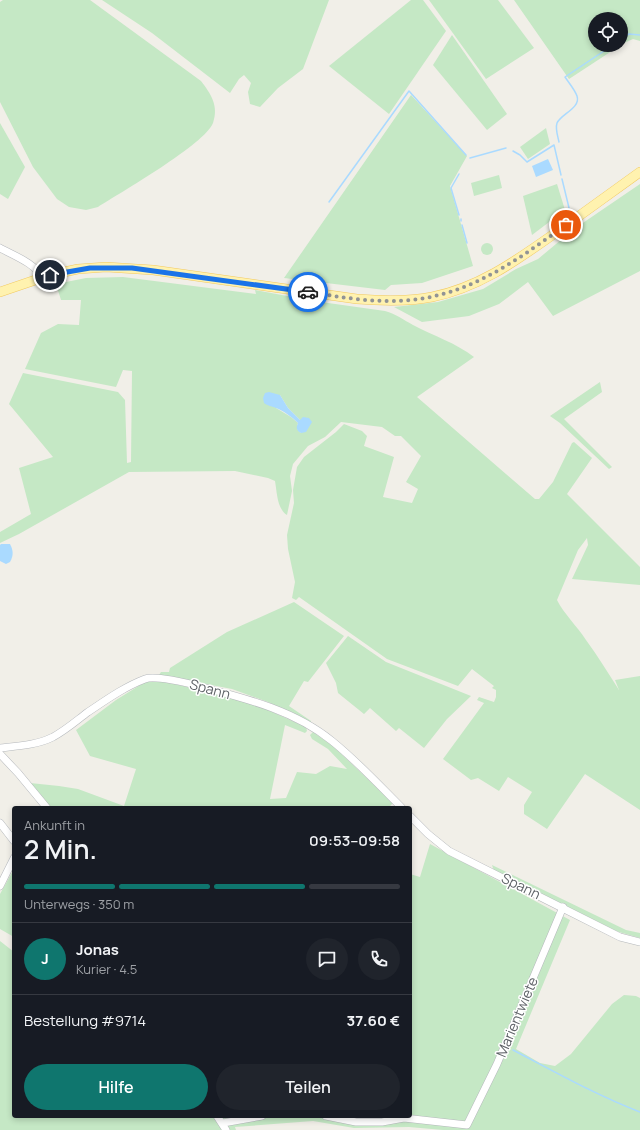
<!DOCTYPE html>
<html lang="de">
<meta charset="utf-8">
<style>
:root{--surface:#171b24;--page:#20242c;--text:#f1f3f6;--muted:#9ea1a6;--line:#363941;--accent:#0f766e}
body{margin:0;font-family:Manrope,sans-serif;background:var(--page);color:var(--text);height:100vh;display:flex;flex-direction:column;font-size:15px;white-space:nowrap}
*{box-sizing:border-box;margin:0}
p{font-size:13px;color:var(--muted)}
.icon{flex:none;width:22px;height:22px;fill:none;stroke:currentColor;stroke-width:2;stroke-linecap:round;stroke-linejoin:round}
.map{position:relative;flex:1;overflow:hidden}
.sheet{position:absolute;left:12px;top:806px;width:400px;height:312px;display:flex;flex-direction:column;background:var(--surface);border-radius:4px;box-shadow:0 2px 6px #0003}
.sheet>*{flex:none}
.buttons{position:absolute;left:588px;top:12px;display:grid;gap:8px}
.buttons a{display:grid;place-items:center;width:40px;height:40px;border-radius:50%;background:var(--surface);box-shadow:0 2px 6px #0003;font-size:20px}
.pin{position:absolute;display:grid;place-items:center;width:34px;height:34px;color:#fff;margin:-17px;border:2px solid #fff;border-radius:50%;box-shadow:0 1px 4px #0007}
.courier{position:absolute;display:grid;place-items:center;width:40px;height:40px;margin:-20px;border:3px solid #1a73e8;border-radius:50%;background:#fff;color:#222;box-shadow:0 1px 5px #0007}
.summary em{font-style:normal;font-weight:600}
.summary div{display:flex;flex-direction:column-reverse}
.summary{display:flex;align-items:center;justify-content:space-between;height:68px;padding:0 12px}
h1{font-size:26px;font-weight:600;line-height:30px}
.bar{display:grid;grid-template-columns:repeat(4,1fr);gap:6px 4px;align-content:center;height:48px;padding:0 12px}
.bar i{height:5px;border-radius:3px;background:var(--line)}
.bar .selected{background:var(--accent)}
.bar p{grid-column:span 4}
.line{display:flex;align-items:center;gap:10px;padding:0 12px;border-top:1px solid var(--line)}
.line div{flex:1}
.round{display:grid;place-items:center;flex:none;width:42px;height:42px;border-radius:21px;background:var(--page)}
.primary-button{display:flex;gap:8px;margin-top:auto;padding:8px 12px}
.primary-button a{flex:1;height:46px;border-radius:24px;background:var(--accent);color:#fff;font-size:16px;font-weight:600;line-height:46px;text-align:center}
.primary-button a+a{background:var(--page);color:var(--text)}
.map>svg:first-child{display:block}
.green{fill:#c5e8c5;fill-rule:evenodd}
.water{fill:#aadaff}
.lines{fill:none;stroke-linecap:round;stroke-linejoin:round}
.stream{stroke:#aadaff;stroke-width:1.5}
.minor-casing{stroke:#b5b8bc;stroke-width:8}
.major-casing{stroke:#f2c960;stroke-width:10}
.minor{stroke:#fff;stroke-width:7}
.major{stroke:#fff2af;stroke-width:9}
.done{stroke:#929495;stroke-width:4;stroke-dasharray:0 7.2}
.route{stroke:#1a73e8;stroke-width:5}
.labels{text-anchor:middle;stroke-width:3;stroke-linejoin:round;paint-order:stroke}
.street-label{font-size:14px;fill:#5f6368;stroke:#fff}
</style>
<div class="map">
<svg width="640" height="1130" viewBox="0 0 640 1130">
<rect width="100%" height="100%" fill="#f1efe8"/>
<g class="green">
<path d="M3 0H90L201 81C211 94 219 106 213 123 205 144 120 193 98 207L86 210 69 207 57 199 33 167 0 102V2Z"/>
<path d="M102 0H329L303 69 278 88 260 107 250 104 248 92 251 83 244 75 239 79 230 93 152 33Z"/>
<path d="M411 0H423L446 31 389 114 329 66Z"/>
<path d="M429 0H498L534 48 486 79Z"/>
<path d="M514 0H640V41L633 39 624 43 569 79ZM595 19H621V45H595Z"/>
<path d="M452 35 507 114 487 130 433 65Z"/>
<path d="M411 95 467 156 450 186 473 266 422 283 391 285 385 290 284 278Z"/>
<path d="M0 123 25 167 8 199 0 194Z"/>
<path d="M546 128 550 144 528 159 520 147Z"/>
<path d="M499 175 502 188 474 196 471 183Z"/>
<path d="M557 184 565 210 532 235 523 196Z"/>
<path d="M640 184V271L553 316 528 282 499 304 469 316 422 322 394 307 438 302 483 289 516 269 538 259 574 229Z"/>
<circle cx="487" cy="249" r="6"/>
<path d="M123 277 256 294 255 290 314 301 385 311C396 314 404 320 413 325 434 336 456 343 474 357L417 397 535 499H539L553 482 572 443 574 442 592 458 567 494 640 567V585L572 579 588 545 587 538 578 550 557 600C564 614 577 626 586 640 598 656 608 673 619 690L615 680 640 676V810L585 774 547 829 524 814V805L532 792 508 777 499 791 478 778 471 780 443 759 484 703 477 700 479 697 494 702 496 697V690L492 688 494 686 472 669 458 686 387 659 299 597 296 600 292 598 295 582 288 549 287 535 294 503 293 490 297 467 304 457 336 432 344 424 362 431 367 436 364 446 394 457 383 497 412 503 418 489 406 482 421 456 401 436H395L382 427 341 422 325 437 308 446 293 464 290 476 292 491 287 515C277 509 277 492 275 481L268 478 235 471 129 472 19 534 0 543V532L31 514 19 468 53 457 9 404 23 373 118 392 125 400 127 463 131 462 132 371 123 370 116 387 25 369 41 333 58 324 79 325 81 300H61L56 284 86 278ZM280 395 288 408 300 420 301 433C297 430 296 428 298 423L291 417 276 408Z"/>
<path d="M600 382 602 392 564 419 612 467 609 469 560 423 550 416Z"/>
<path d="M294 602 344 636 308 682 304 681 289 706 311 721V724L268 702 232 689 159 675 161 672H169L170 668 227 632Z"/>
<path d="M348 636 386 662 471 696 447 719 424 748 399 728 396 731 370 708 364 714 338 693 336 683 326 663Z"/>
<path d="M145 682H166L248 701 306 727 307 731 305 733 285 725 270 799 286 798 297 772 316 774 330 766 347 769 328 749 312 739 310 735 313 732 333 746 393 803 388 808H49L30 783 59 786 78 789 124 806 136 769 90 756 76 730 116 700Z"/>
<path d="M430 844 570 920 516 1049 540 1063 555 1066 571 1054 612 1004 624 995 636 996 640 998V1130H443L409 1127 354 1128 313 1121 235 1127 236 1130H0V941L14 952V1116H222L224 1118 237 1116H410V874L420 877Z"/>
<path d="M492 865 626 930 640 933V938L612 930 494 871Z"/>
<path d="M14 869V937L0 929V894Z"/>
</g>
<g class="water">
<path d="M548 159 553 170 536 177 532 166Z"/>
<path d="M269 392 280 395 288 408 300 420 303 417 309 418 312 422 306 432 301 433C296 430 296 428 298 423 292 417 284 411 276 408 271 406 268 406 264 403L263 398 265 393Z"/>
<path d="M1 544H10C13 550 14 555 10 562L6 564 0 561V545Z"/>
</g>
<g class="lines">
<g class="stream">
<path d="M621 39 629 34 640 35"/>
<path d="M559 142C558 137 555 129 557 123 561 114 581 108 577 96 575 90 569 83 565 77L613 45"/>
<path d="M513 151 520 155 527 162 554 145 561 175"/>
<path d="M470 158 506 148"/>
<path d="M459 174 451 188 459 215"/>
<path d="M562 179 570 212"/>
<path d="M329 202 409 91 466 155"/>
<path d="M461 219V221"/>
<path d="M462 225 467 243"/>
<path d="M513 1050C555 1072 596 1095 640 1112"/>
</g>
<g class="minor-casing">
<g id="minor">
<path d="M0 248C11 254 39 265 41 278"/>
<path d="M0 748C18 746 37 745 53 737 66 730 76 721 88 712 106 700 124 687 145 679 154 675 188 683 198 686 244 698 294 710 332 741 357 761 379 785 402 808"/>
<path d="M0 754 18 773 47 808"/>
<path d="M410 816 428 834 449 851 620 937 640 942"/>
<path d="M0 823 14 841"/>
<path d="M0 886 14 858"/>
<path d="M217 1116 226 1130"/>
<path d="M326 1116 356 1122H382L404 1118 467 1125 497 1064 563 907"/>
<path d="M223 1123 262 1116"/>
</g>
</g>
<g class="major-casing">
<path id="major" d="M0 292 50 275 78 269 106 267 153 270 357 299C382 301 407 302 432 297 482 287 521 257 561 229 587 210 614 191 640 172"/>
</g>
<use href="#minor" class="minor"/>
<use href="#major" class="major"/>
</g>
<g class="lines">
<path class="done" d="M308 292C335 296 361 301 387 301 461 302 510 265 566 225"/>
<path class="route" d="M50 275 90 268H132L308 292"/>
</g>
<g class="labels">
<g class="street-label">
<text transform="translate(210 689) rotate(15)" y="5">Spann</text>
<text transform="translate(521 886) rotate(26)" y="5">Spann</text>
<text transform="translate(517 1017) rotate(-67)" y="5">Marientwiete</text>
</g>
</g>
</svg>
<div class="buttons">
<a><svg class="icon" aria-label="locate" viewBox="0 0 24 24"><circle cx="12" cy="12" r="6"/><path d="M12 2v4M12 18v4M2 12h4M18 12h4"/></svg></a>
</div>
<div class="pin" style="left:566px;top:225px;background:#ea580c"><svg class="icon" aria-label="bag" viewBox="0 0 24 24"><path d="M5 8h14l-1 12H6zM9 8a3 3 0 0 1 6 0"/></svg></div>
<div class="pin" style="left:50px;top:275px;background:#1f2937"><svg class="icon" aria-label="home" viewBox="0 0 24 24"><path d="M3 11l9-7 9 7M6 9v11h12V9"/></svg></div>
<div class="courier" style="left:308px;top:292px"><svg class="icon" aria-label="car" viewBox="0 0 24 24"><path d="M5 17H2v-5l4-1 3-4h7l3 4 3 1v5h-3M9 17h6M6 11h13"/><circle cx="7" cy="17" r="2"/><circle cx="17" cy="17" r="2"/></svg></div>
<section class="sheet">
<div class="summary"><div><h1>2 Min.</h1><p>Ankunft in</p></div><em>09:53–09:58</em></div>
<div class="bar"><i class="selected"></i><i class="selected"></i><i class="selected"></i><i></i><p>Unterwegs · 350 m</p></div>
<div class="line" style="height:72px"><b class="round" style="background:var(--accent);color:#fff">J</b><div><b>Jonas</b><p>Kurier · 4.5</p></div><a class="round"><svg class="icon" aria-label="chat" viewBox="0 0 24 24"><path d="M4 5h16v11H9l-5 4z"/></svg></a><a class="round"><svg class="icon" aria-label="phone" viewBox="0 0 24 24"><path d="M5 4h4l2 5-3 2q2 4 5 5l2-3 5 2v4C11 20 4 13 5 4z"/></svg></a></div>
<div class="line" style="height:52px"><div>Bestellung #9714</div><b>37.60 €</b></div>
<div class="primary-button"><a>Hilfe</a><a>Teilen</a></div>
</section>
</div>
